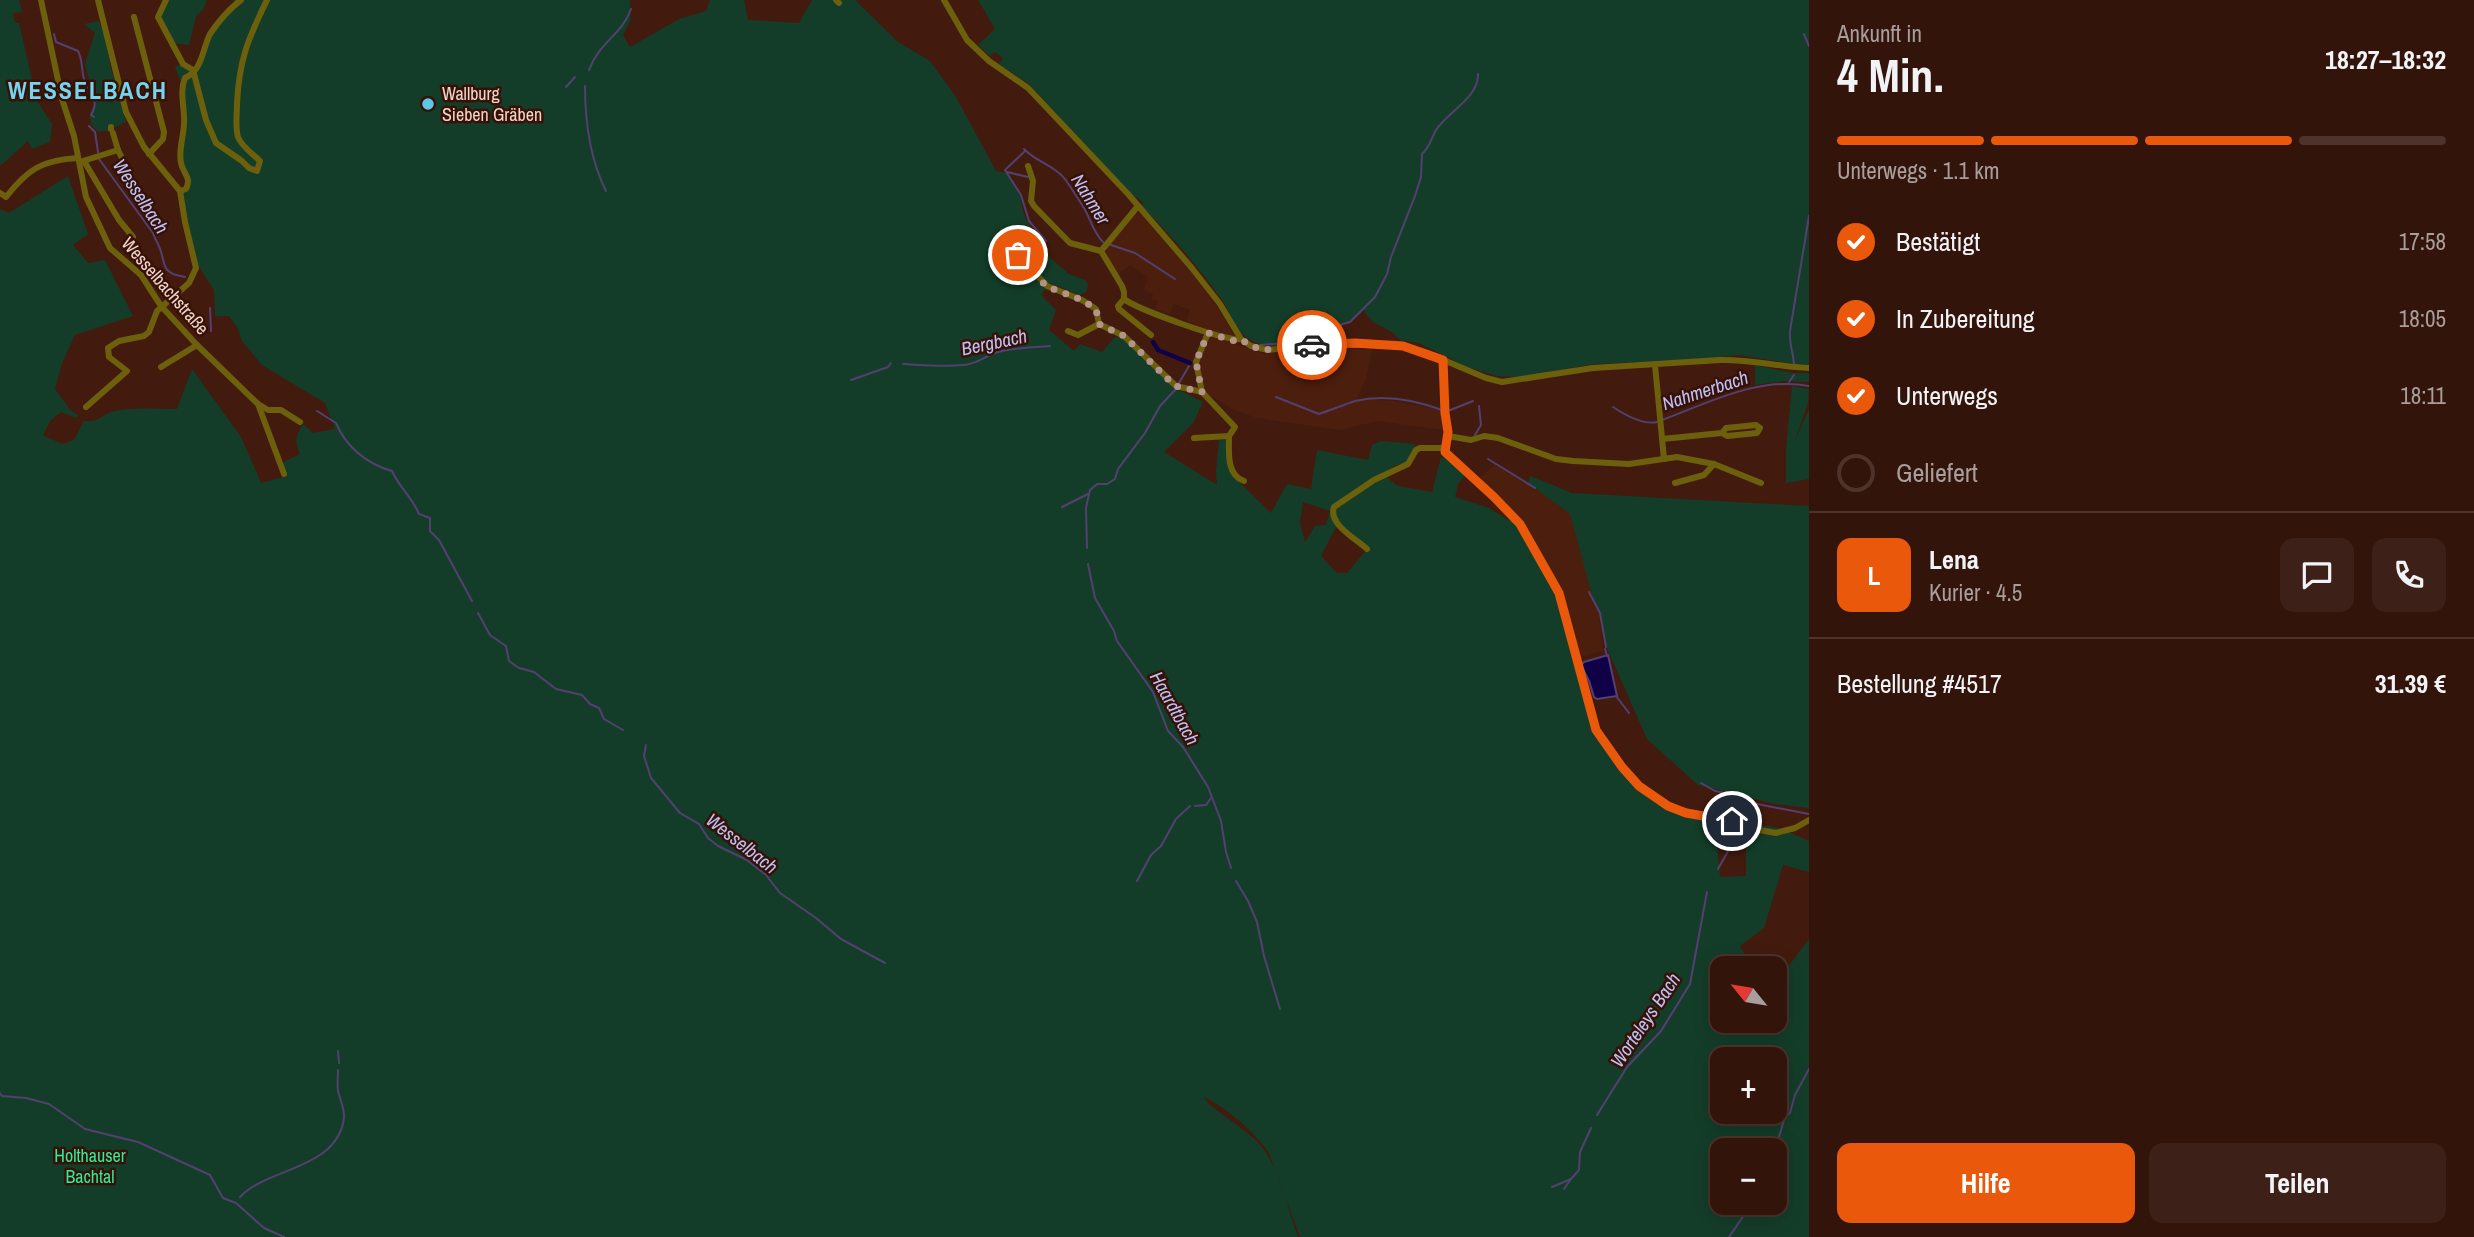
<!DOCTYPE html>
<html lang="de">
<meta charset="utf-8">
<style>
:root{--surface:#32140a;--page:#3d2118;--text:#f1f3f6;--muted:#a89e9c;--line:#4d332b;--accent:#ea580c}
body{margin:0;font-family:"Archivo Narrow",sans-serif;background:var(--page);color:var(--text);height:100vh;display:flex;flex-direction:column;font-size:26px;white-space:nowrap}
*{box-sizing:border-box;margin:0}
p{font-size:23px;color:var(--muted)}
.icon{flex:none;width:38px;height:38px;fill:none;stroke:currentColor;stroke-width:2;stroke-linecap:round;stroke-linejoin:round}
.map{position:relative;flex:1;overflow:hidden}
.panel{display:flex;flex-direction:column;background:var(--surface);width:665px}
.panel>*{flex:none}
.needle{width:46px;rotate:300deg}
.buttons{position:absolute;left:1710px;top:956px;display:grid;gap:14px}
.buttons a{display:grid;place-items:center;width:77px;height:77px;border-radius:14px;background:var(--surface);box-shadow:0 4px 18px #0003,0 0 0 2px var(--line);font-size:35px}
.pin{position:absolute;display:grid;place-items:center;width:60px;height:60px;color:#fff;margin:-30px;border:4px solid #fff;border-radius:50%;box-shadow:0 2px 7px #0007}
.courier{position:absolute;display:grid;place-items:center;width:70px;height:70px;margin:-35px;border:5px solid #ea580c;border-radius:50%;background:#fff;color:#222;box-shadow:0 2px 9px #0007}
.headline em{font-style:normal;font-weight:800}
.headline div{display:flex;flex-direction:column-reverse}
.headline{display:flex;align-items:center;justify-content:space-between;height:119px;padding:0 28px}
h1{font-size:46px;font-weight:800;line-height:52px}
.bar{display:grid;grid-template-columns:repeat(4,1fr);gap:10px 7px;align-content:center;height:84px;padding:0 28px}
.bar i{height:9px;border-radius:5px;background:var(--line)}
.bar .current{background:var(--accent)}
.bar p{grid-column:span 4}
.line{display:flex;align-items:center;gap:18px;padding:0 28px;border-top:2px solid var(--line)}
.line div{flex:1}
.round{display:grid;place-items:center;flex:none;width:74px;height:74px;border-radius:14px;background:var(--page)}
ol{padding:0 28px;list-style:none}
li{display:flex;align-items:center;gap:21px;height:77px}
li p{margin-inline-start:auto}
li .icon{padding:7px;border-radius:50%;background:var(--accent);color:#fff;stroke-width:4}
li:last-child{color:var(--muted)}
li i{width:38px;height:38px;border:4px solid var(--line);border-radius:50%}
.action{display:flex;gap:14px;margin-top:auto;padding:14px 28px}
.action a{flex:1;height:80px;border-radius:14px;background:var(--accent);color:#fff;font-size:28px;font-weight:800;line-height:80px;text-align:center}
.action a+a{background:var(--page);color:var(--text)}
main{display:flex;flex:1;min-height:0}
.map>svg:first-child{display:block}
.built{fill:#4c1e0e}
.green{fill:#143d29;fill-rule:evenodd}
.water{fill:#100048;stroke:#534070;stroke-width:2}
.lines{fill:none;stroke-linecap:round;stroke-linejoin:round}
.stream{stroke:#534070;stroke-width:2}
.canal{stroke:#100048;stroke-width:4.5}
.minor{stroke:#6d600c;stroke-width:6}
.done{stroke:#b3948a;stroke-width:7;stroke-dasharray:0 12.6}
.route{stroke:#ea580c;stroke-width:9}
.poi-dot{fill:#5bc8e6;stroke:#371105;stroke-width:2.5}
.labels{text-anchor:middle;stroke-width:5;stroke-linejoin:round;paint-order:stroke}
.poi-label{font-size:18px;fill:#f0d5cc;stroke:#371105;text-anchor:start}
.street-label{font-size:18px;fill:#f0d5cc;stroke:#371105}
.park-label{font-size:18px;fill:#2bee9e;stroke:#371105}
.water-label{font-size:19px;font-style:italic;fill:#bcc2f7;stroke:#371105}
.district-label{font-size:24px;font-weight:bold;letter-spacing:2px;fill:#74d5f1;stroke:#371105}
</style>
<main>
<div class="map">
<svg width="1809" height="1237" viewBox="0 0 1809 1237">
<rect width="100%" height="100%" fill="#421b0e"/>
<g class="built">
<path d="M1139 212 1189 270 1221 312 1234 336 1224 335 1186 321 1190 310 1174 304 1170 314 1156 309 1157 300H1151L1153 294 1144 290 1148 277 1130 265 1118 274 1106 254 1107 247 1134 214Z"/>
<path d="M1210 335 1264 354 1310 348 1372 349 1366 379 1357 399 1395 401 1443 410 1444 430 1377 421 1340 430 1257 418 1234 410 1206 393 1197 366Z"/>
<path d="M1495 464 1520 480 1528 483 1570 514 1599 613 1603 651 1575 658 1528 539 1477 481Z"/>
</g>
<g class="green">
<path d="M0 0H19L22 12 13 13 15 23H19L37 101 52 124 50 142 32 149 28 141 0 166Z"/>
<path d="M168 0H207L203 10 196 16 189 45 173 43 160 16Z"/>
<path d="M233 0H630L631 19 623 35 630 47 679 19 706 11 710 0H744L748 20 799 23 812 0H855L898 42 930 61 956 97 996 171 1006 173 1019 191 1024 215 1047 255 1069 274 1085 280 1088 285 1087 291 1080 295 1050 283 1041 295 1056 310 1049 330 1074 351 1080 344 1102 352 1115 337 1124 339 1175 388 1203 402 1193 423 1164 452 1217 485 1216 471 1219 440 1227 439 1237 480 1271 513 1287 484 1311 489 1317 450 1368 460 1372 445 1381 441 1416 444 1405 463 1396 465 1382 474 1398 486 1432 492 1441 457 1453 460 1466 474 1458 484 1455 497 1489 508 1508 520 1513 517 1558 593 1587 712 1599 738 1620 768 1668 807 1719 818 1716 832 1720 877 1746 876V823L1779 828 1809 841V872L1783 865 1764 928 1740 946 1752 968H1722V1020H1774L1775 984 1809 939V1237H1300L1269 1153C1254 1131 1228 1109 1204 1097 1209 1109 1249 1130 1261 1146 1281 1171 1287 1208 1298 1237H0V209L9 213 68 176 88 234 73 245 88 263 105 260 133 316 75 335 62 363 55 389 71 411 78 415 77 418 61 412 50 421 43 435 62 444 74 440 84 421C102 422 101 414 115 411 135 407 157 409 177 409L192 369 241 437 261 483 287 476 282 463 300 454C294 441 296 436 303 424L313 433 335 429 325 403 262 365 242 341 237 327 229 316H215L214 290 196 262 180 191 189 184 181 163 182 85 175 67 181 64 193 70 209 36 234 5ZM1303 502 1330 511 1326 525 1315 526 1305 542 1300 523ZM1338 523 1368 548 1347 573H1337L1321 556ZM1722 1059H1774V1111H1722ZM1722 1150H1774V1202H1722Z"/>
<path d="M978 0H1809V366L1738 355 1703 359 1594 364 1519 377 1497 376 1467 367 1419 343 1400 340 1392 332 1373 322 1362 309C1356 315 1349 322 1342 326 1318 341 1275 355 1249 339 1235 331 1231 313 1222 300 1198 267 1171 234 1141 206L1143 202 1130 193 1029 84 999 64 1003 58 995 52 990 56 978 45 995 29Z"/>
<path d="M98 21 105 33 110 64 126 122 107 131H97L91 124 90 112 95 104 85 64 95 33 84 24Z"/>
<path d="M1755 365 1792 373H1809V382L1784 381 1755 385Z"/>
<path d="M1792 386 1809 389 1808 403 1794 443 1809 409V479L1786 483V449Z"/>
<path d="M1530 476 1572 493 1809 506V808L1775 804 1698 785 1647 739 1607 648 1598 606H1595L1570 514 1528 483Z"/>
</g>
<path class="water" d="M1608 655 1617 696 1597 699 1594 697 1589 681 1581 665 1584 662Z"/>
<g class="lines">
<g class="stream">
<path d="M54 34 56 42 78 51C83 61 81 68 84 79 88 91 101 99 91 115L94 117"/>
<path d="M1804 34 1809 46"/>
<path d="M589 70C599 42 622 35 631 9"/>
<path d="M585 86C585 122 590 159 606 191"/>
<path d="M566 87 575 77"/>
<path d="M89 126 95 132 98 152"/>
<path d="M1024 149C1036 162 1054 165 1065 179 1071 188 1078 198 1084 208 1091 220 1093 232 1103 242"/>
<path d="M1025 151 1005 170 1021 195 1029 221 1046 241"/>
<path d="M99 159 153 233C154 237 156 240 158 244 167 262 158 273 185 277"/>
<path d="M1007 172 1028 177"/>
<path d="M1108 244 1135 253 1175 279"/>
<path d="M210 308 211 331"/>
<path d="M1260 345 1314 341 1336 326 1350 322 1375 297 1387 274 1391 257 1415 196 1421 177 1422 154C1430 147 1431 139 1436 130 1447 112 1479 98 1478 74"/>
<path d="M903 364C923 365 943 367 964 365 976 364 984 357 995 353 1009 348 1035 347 1050 346"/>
<path d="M1794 364C1793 352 1789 343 1790 331L1809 216"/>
<path d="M851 380 888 367 891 363"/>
<path d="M1789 382 1794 375"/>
<path d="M1179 383 1189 366"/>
<path d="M1276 397 1319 414C1331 410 1343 405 1355 401 1384 394 1415 400 1442 410"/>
<path d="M1613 407C1625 415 1643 425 1657 422"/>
<path d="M317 411 336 423C346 447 367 464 392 471 399 487 412 497 419 514L430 518V531L439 540 472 601"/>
<path d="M1448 411 1473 401"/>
<path d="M1662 420C1708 403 1759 376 1809 386"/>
<path d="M1475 435 1481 425 1479 406"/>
<path d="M1488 459 1535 488"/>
<path d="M1062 507 1088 494"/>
<path d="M1087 548 1086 508 1090 490 1097 484H1107L1115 479 1118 469 1145 433 1160 406 1176 389"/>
<path d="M1088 564 1095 598 1114 631 1117 641 1153 692 1168 731 1183 747 1208 787 1221 821 1226 852 1231 868"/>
<path d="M1589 592 1600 613 1606 647"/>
<path d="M478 613 490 635 506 646 509 661 519 668 534 672 556 689 582 695 590 704 599 708 604 719 623 730"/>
<path d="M1605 649 1607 656"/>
<path d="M1616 696 1629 713"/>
<path d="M646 745 644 756 651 778 680 813 699 824 708 838 718 846 747 860 766 875 780 893 816 918 841 939 885 963"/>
<path d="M1701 783 1715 791 1734 795 1752 803 1809 814"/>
<path d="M1195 806 1206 805 1211 798"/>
<path d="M1718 869 1741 828"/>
<path d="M1137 881 1151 855 1161 846 1176 819 1190 806"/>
<path d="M1236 881 1248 901 1257 922 1264 956 1280 1009"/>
<path d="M338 1051 339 1063"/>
<path d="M0 1093 2 1096 26 1098 49 1104 85 1129 138 1142 210 1175 223 1198 236 1203 264 1228 284 1237"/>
<path d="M1597 1115 1627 1067 1661 1031 1690 984 1707 892"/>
<path d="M1774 1153 1785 1117 1790 1113 1795 1095 1809 1069"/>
<path d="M1552 1187 1571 1179 1579 1170 1580 1152 1591 1128"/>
<path d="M1564 1189 1571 1179"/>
<path d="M240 1197C268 1167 337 1170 344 1118 345 1109 340 1100 338 1091 337 1084 338 1077 338 1070"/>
<path d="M1729 1237 1753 1202"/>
</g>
<path class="canal" d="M1153 342 1158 350 1190 363"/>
<g class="minor">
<path d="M41 0 62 99 74 136 86 197 110 248 141 275 161 306 197 345 258 404 268 410H281L300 422"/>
<path d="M166 0 158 17 183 64 193 70"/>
<path d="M836 0 839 3"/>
<path d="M944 0 967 40 989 61 1028 88 1128 194 1191 267 1220 304 1241 339 1251 346 1268 350 1323 344 1403 346 1427 353 1486 378 1502 382 1593 368 1720 360C1750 359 1779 367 1809 368"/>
<path d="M134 17 164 132 163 139 149 154"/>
<path d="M193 70 206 120 216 143 242 161 249 168 257 171 260 161C253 154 242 147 238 137 235 127 237 114 237 104 239 60 248 39 267 0"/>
<path d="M111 127V129"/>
<path d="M113 133 118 150"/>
<path d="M83 161 118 150 131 177"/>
<path d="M84 161 119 220 133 237"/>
<path d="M1028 166 1033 181 1031 201 1034 206 1070 243 1101 251"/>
<path d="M180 191 186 189C192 177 183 174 181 163 178 150 184 136 184 123 185 108 179 92 185 78 203 69 202 50 210 34 218 22 229 9 241 0"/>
<path d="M0 193 6 197C28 169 42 160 78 158"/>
<path d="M1138 206 1101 251 1122 286 1124 292V299C1137 309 1229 343 1241 339"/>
<path d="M1019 255 1047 286 1082 300 1096 309 1099 324 1124 336 1176 386 1202 392"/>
<path d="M1124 299 1118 306 1119 309 1151 335"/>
<path d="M1068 331 1078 335 1099 324"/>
<path d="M1443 360 1445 413 1448 432 1445 452 1495 497 1523 529 1558 593 1596 730 1622 767 1639 786 1675 809 1732 821 1759 830 1776 833 1795 828 1809 820"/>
<path d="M1655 365 1664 459"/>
<path d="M161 367 197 345"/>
<path d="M258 404 284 474"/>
<path d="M86 407 127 371 109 357 108 348 119 341 144 336 149 332 157 311 189 283 196 268 185 222 180 191 144 147 126 112 98 0"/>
<path d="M1229 436C1229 451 1226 475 1244 481"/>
<path d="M1448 436 1471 440 1484 436 1498 438 1556 459 1573 461 1629 464 1677 457 1714 464 1761 483"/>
<path d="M1194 438 1229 436 1235 427 1202 392 1196 362 1208 333"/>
<path d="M1662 439 1722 433 1727 436 1757 433 1760 428 1756 425 1726 428 1722 433"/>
<path d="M1675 483 1704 475 1714 464"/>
<path d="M1367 549C1355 538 1328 524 1334 507L1374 480 1408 464 1416 450 1420 448H1445"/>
</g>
</g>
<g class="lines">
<path class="done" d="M1018 255 1046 286 1082 300 1096 309 1099 324 1124 336 1175 386 1202 392 1196 362 1208 333 1235 341 1241 339 1251 346 1264 350 1312 345"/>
<path class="route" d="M1312 345 1355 343 1403 346 1443 360 1445 413 1448 432 1445 452 1494 497 1520 524 1559 593 1596 730 1622 767 1639 786 1668 806 1686 813 1732 821"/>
</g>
<circle class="poi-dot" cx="428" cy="104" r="7"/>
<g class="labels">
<g class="poi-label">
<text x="442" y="100">Wallburg<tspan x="442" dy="21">Sieben Gräben</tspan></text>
</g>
<g class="street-label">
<text transform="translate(165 286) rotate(49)" y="6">Wesselbachstraße</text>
</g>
<g class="park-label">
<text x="90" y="1162">Holthauser<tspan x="90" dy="21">Bachtal</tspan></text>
</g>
<g class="water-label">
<text transform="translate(141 196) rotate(57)" y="7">Wesselbach</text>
<text transform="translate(1091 199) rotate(58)" y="7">Nahmer</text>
<text transform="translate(994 342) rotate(-12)" y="7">Bergbach</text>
<text transform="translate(1705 390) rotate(-18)" y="7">Nahmerbach</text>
<text transform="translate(1175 708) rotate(61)" y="7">Haardtbach</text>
<text transform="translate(742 843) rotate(38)" y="7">Wesselbach</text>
<text transform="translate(1645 1020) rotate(-56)" y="7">Worteleys Bach</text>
</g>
<g class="district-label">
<text x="88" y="99">WESSELBACH</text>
</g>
</g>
</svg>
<div class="buttons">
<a><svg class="needle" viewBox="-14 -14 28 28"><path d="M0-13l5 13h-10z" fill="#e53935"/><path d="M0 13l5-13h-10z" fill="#a89e9c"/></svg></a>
<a>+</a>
<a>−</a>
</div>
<div class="pin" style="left:1018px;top:255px;background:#ea580c"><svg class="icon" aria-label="bag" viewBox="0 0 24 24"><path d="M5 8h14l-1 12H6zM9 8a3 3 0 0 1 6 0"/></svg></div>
<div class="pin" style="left:1732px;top:821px;background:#1f2937"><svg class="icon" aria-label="home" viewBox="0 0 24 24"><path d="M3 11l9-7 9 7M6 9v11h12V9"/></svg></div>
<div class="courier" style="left:1312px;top:345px"><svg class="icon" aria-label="car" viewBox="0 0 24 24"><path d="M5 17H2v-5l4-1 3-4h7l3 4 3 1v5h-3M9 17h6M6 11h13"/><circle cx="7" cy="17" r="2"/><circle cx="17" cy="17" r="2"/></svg></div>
</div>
<section class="panel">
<div class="headline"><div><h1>4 Min.</h1><p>Ankunft in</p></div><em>18:27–18:32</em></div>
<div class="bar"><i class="current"></i><i class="current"></i><i class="current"></i><i></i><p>Unterwegs · 1.1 km</p></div>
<ol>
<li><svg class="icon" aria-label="check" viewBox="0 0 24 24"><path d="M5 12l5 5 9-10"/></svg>Bestätigt<p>17:58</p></li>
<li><svg class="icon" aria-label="check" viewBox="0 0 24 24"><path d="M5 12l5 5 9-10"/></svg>In Zubereitung<p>18:05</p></li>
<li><svg class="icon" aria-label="check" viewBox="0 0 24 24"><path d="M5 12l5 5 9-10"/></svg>Unterwegs<p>18:11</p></li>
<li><i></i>Geliefert</li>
</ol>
<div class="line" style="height:126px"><b class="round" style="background:var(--accent);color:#fff">L</b><div><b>Lena</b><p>Kurier · 4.5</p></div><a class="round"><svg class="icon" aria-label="chat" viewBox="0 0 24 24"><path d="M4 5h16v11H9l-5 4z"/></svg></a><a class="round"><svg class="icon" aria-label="phone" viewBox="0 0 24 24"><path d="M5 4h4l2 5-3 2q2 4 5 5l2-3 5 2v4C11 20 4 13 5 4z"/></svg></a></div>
<div class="line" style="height:91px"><div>Bestellung #4517</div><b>31.39 €</b></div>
<div class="action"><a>Hilfe</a><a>Teilen</a></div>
</section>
</main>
